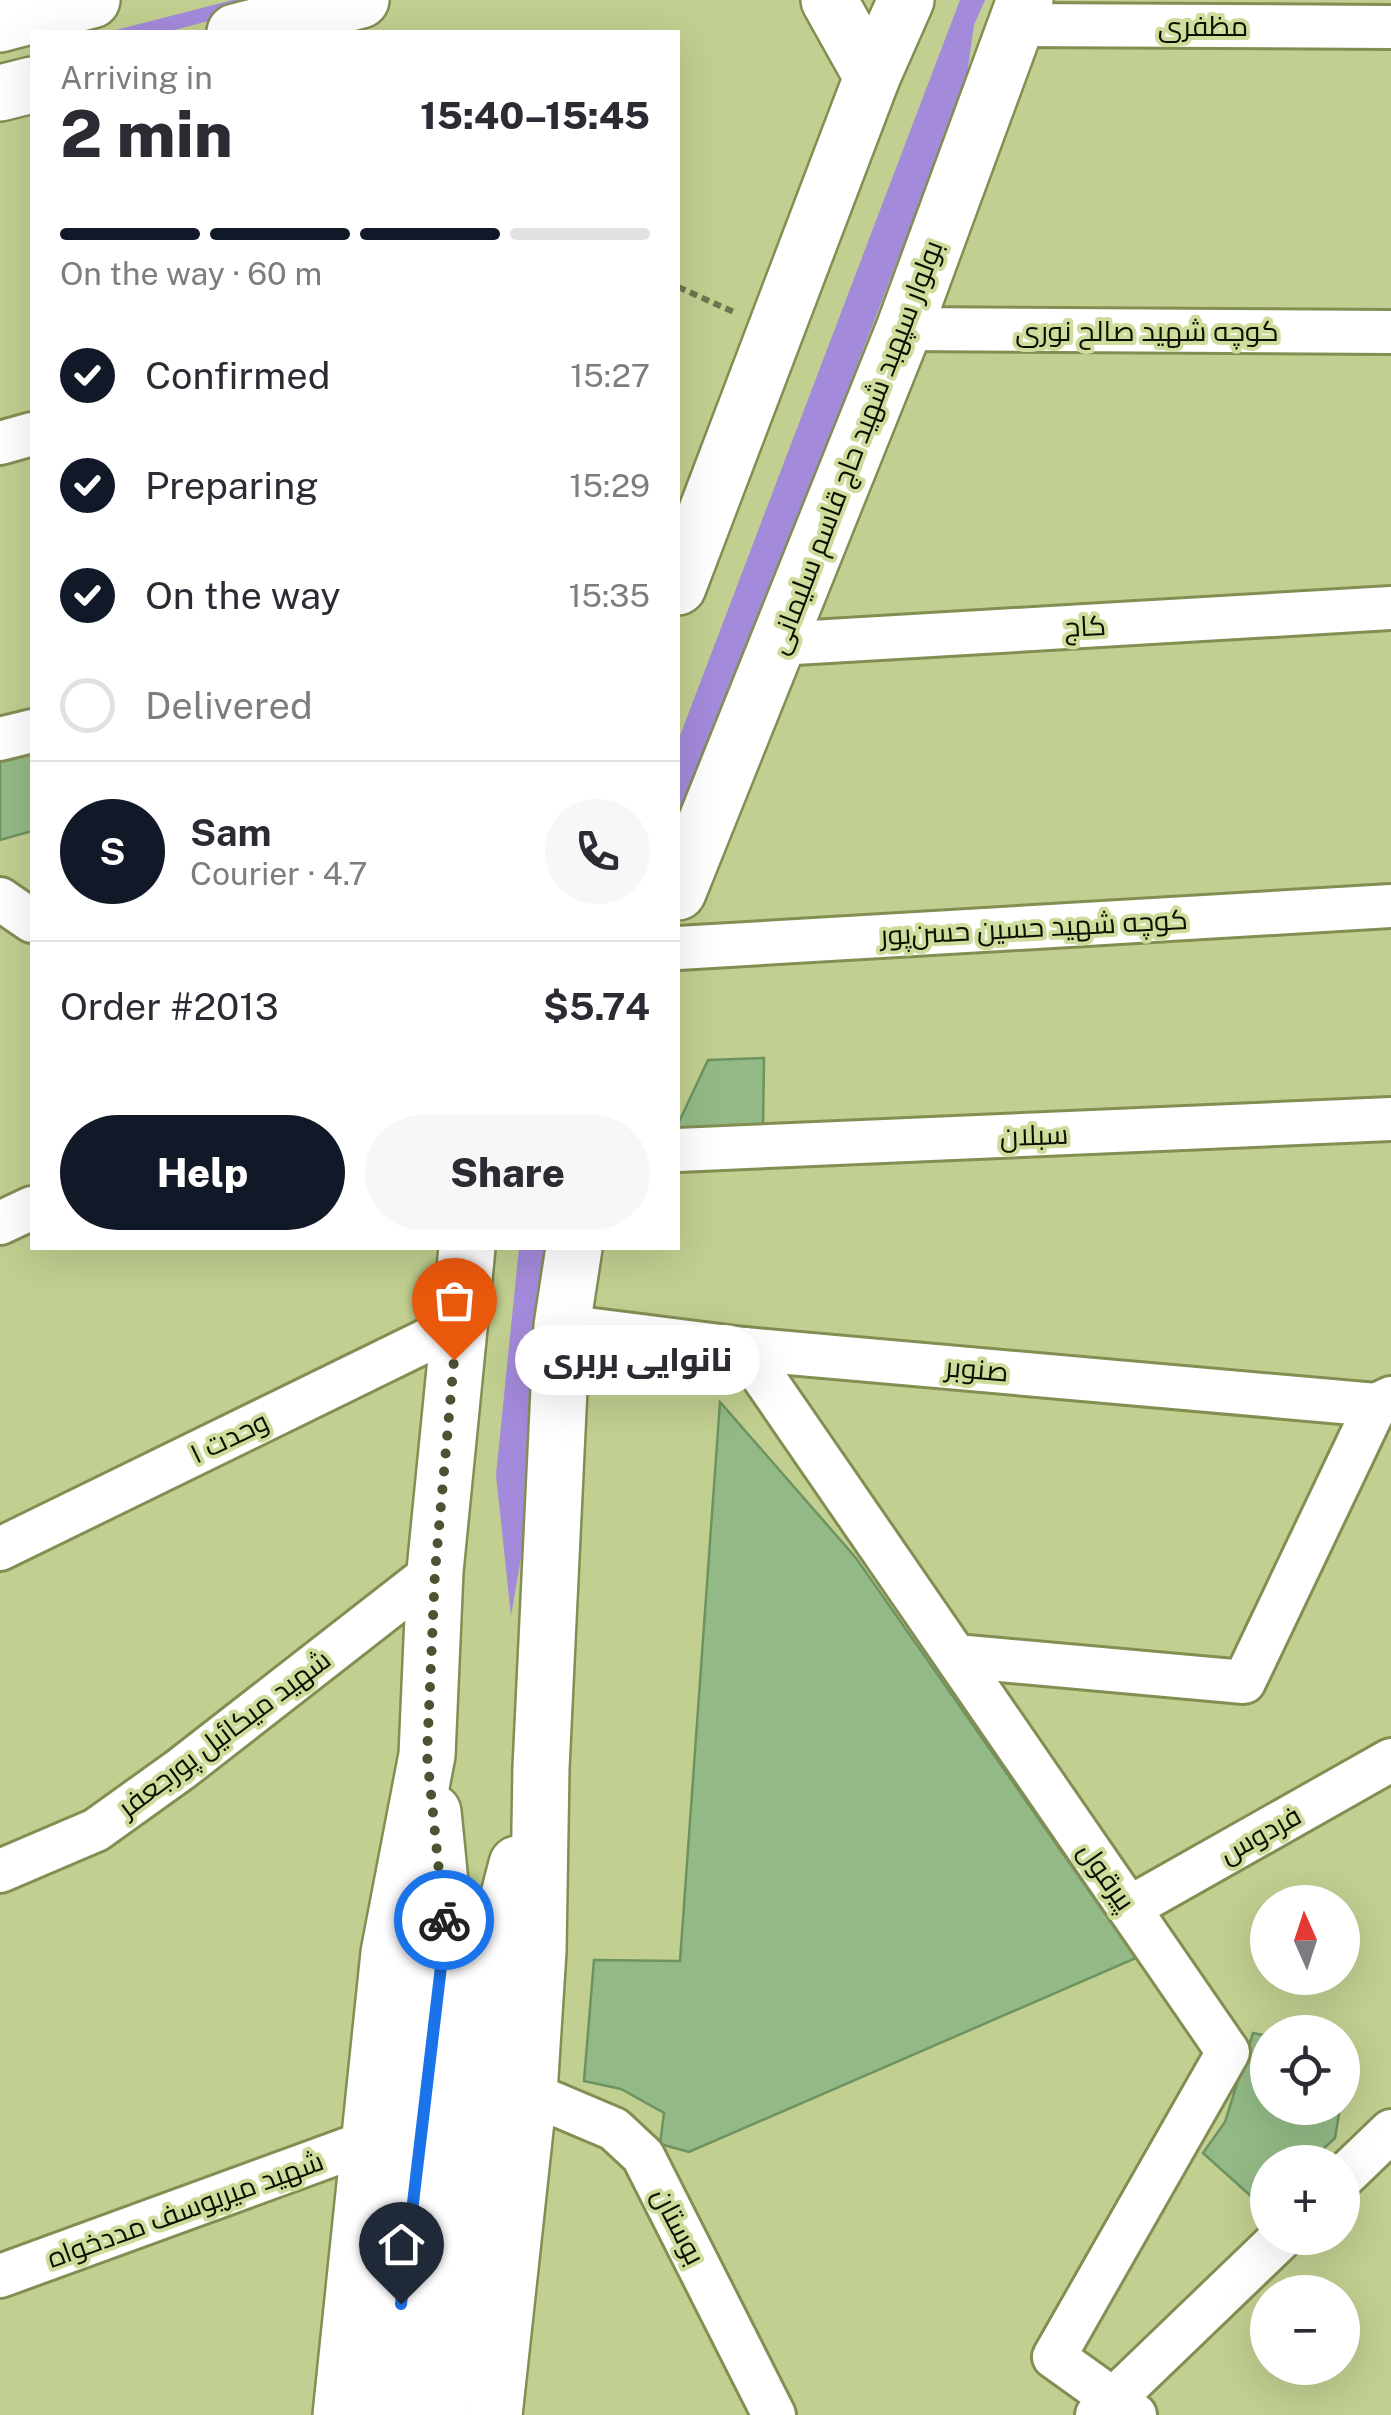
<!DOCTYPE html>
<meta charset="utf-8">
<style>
:root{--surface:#fff;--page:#f7f7f7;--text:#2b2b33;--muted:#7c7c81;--line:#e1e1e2;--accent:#111827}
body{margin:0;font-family:"Public Sans",Cairo,sans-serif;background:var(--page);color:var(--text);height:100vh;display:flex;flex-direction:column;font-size:38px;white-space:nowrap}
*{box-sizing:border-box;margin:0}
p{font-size:32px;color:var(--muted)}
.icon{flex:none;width:55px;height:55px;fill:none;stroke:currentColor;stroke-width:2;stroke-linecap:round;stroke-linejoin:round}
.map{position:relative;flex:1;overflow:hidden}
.panel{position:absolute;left:30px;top:30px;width:650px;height:1220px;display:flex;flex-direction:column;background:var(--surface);border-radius:0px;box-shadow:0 10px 40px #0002}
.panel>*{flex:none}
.needle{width:65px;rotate:357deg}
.controls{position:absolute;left:1250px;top:1885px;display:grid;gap:20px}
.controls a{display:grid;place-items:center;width:110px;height:110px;border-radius:50%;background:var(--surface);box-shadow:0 10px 40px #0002;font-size:50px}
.pin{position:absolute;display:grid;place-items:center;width:85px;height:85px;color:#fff;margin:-102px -42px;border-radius:50% 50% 50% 0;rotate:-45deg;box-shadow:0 0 10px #0007}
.pin .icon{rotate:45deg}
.courier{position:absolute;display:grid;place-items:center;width:100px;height:100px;margin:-50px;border:8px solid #1a73e8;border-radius:50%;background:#fff;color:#222;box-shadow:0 2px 12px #0007}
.bubble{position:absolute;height:70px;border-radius:35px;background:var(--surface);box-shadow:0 10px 40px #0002;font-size:32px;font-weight:800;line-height:70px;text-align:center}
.summary em{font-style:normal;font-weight:800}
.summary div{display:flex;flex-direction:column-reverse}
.summary{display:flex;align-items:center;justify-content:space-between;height:170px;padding:0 30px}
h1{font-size:65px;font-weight:800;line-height:75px}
.bar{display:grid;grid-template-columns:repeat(4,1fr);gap:15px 10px;align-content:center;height:120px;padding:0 30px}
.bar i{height:12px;border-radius:8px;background:var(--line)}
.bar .on{background:var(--accent)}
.bar p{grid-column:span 4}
.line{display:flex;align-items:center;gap:25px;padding:0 30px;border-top:2px solid var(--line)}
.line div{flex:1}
.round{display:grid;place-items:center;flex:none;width:105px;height:105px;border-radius:52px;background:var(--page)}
ol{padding:0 30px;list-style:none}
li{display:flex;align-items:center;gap:30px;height:110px}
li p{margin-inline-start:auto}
li .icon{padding:10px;border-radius:50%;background:var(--accent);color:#fff;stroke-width:4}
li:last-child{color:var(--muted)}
li i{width:55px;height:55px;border:5px solid var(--line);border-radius:50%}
.button{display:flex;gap:20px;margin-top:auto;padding:20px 30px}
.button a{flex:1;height:115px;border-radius:60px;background:var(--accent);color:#fff;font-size:40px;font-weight:800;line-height:115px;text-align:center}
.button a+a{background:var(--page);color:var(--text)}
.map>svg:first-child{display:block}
.green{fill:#a48adb}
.building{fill:#93ba86;stroke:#6e9361;stroke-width:2.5}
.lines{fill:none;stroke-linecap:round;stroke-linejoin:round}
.minor-casing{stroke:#828e52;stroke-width:48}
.major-casing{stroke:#828e52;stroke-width:60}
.path{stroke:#6e764d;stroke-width:6;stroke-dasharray:8 5;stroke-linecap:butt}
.minor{stroke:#fff;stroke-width:42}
.major{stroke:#fff;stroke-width:55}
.done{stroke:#4c5332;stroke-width:10;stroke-dasharray:0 18}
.route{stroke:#1a73e8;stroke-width:12}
.labels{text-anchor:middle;stroke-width:8;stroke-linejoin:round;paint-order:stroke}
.street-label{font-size:28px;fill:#0d1000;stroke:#cedc9c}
</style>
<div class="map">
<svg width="1391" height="2415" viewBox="0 0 1391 2415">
<rect width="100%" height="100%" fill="#c1cf90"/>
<g class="green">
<path d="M233 0H287L167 32H108Z"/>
<path d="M960 0H985L974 25 966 82 678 831V741Z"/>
<path d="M519 1248H553L537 1465 511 1616 496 1475Z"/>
</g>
<g class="building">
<path d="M32 751V831L0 840V760Z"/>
<path d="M764 1058 763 1130 678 1133V1124L708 1060Z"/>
<path d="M720 1402 856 1558 1136 1958 689 2152 660 2144 664 2113 621 2089 584 2081 594 1960 680 1961Z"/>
<path d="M1253 2033 1268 2036V2108H1340L1335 2138 1309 2162H1268V2202L1263 2207 1203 2153 1225 2122Z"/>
</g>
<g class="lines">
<g class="minor-casing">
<g id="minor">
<path d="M1015 25 1391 27"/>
<path d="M904 329 1391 332"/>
<path d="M0 443 32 434"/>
<path d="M778 644 1391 608"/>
<path d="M0 739 32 731"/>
<path d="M0 899 32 921"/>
<path d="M678 948 1391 906"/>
<path d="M678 1150 1391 1119"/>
<path d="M0 1223 32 1208"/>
<path d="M562 1326 744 1349 1376 1405 1391 1398"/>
<path d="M744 1349 1228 2052 1054 2357 1135 2415"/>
<path d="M0 1549 458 1325"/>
<path d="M956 1656 1244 1682 1376 1405"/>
<path d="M0 1871 96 1830 181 1769 435 1571"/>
<path d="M1129 1908 1391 1760"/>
<path d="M529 2093 614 2129 643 2156 774 2415"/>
<path d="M1342 2178 1391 2131"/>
<path d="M0 2276 370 2141"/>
<path d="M1097 2415 1281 2238"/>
</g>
</g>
<g class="major-casing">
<g id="major">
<path d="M829 0 872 77"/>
<path d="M0 24 92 0"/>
<path d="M235 32 361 0"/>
<path d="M0 93 32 85"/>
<path d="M678 587 872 77 906 0"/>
<path d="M678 892 904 329 1025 0"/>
<path d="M341 2415 389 1953 427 1755 435 1571 467 1248"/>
<path d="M388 2415 445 1933 433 1812"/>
<path d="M439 2415 500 1930 517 1864"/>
<path d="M494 2415 529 2093 538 1951 541 1768 562 1326 574 1248"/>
</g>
</g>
<path class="path" d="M678 287 736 313"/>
<use href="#minor" class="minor"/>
<use href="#major" class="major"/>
</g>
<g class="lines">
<path class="done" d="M444 1920 427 1755 435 1572 454 1360"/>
<path class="route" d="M401 2304 445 1933 444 1920"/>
</g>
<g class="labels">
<g class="street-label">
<text x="1203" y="36">مظفری</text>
<text x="1147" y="341">کوچه شهید صالح نوری</text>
<text transform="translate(855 447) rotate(-69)" y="10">بولوار سپهبد شهید حاج قاسم سلیمانی</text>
<text transform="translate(1085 626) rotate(-3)" y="10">کاج</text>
<text transform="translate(1034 927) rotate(-3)" y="10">کوچه شهید حسین حسن‌پور</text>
<text transform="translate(1034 1135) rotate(-2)" y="10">سبلان</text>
<text transform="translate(977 1369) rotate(5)" y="10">صنوبر</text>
<text transform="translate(229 1437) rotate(-26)" y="10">وحدت ۱</text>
<text transform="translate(224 1733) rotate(-37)" y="10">شهید میکائیل پورجعفر</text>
<text transform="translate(1260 1834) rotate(-29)" y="10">فردوس</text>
<text transform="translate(1107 1876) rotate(55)" y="10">پیرقول</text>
<text transform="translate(185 2209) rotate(-20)" y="10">شهید میریوسف مددخواه</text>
<text transform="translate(679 2226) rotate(63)" y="10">بوستان</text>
</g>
</g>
</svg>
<div class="controls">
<a><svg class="needle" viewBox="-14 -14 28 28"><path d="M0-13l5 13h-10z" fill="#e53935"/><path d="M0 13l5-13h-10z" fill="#7c7c81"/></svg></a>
<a><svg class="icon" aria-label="locate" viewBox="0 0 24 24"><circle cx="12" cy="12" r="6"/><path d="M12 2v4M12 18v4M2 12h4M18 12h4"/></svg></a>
<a>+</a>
<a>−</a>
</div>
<div class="pin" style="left:454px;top:1360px;background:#ea580c"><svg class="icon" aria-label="bag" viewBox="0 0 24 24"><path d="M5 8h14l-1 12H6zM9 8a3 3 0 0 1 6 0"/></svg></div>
<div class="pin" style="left:401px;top:2304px;background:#1f2937"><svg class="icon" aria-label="home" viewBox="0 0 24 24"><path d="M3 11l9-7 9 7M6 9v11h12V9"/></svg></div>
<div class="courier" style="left:444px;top:1920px"><svg class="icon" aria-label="bike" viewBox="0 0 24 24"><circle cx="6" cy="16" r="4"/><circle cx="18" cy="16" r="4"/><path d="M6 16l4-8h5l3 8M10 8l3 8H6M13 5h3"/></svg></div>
<div class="bubble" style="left:515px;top:1325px;width:245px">نانوایی بربری</div>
<section class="panel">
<div class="summary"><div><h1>2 min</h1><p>Arriving in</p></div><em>15:40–15:45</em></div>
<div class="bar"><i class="on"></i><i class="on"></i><i class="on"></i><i></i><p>On the way · 60 m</p></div>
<ol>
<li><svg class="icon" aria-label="check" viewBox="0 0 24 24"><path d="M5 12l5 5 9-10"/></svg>Confirmed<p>15:27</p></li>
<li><svg class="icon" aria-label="check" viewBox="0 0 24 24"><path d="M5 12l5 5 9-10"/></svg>Preparing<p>15:29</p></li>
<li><svg class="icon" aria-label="check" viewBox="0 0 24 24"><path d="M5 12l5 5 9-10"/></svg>On the way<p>15:35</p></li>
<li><i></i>Delivered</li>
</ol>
<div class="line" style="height:180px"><b class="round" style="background:var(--accent);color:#fff">S</b><div><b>Sam</b><p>Courier · 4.7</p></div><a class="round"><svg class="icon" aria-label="phone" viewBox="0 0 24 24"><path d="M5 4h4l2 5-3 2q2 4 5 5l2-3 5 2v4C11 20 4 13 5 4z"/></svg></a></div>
<div class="line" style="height:130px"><div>Order #2013</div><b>$5.74</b></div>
<div class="button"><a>Help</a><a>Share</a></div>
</section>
</div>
